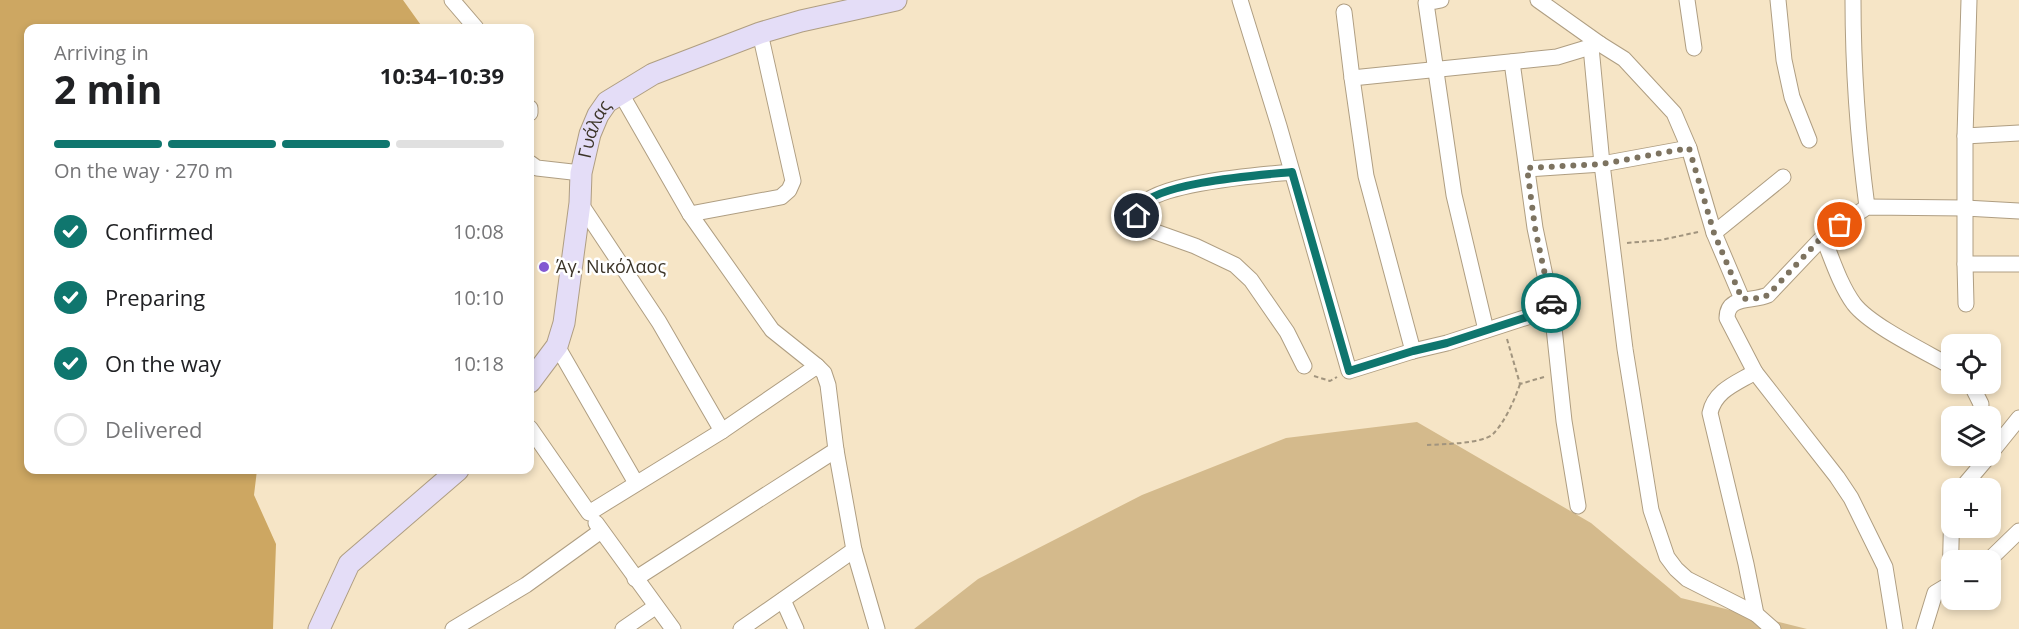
<!DOCTYPE html>
<meta charset="utf-8">
<style>
:root{--surface:#fff;--page:#f6f6f6;--text:#202124;--muted:#757577;--line:#e0e0e0;--accent:#0f766e}
body{margin:0;font-family:"Open Sans",sans-serif;background:var(--page);color:var(--text);height:100vh;display:flex;flex-direction:column;font-size:22px;white-space:nowrap}
*{box-sizing:border-box;margin:0}
p{font-size:20px;color:var(--muted)}
.icon{flex:none;width:33px;height:33px;fill:none;stroke:currentColor;stroke-width:2;stroke-linecap:round;stroke-linejoin:round}
.map{position:relative;flex:1;overflow:hidden}
.side{position:absolute;left:24px;top:24px;width:510px;height:450px;display:flex;flex-direction:column;background:var(--surface);border-radius:12px;box-shadow:0 3px 9px #0003}
.side>*{flex:none}
.fabs{position:absolute;left:1941px;top:334px;display:grid;gap:12px}
.fabs a{display:grid;place-items:center;width:60px;height:60px;border-radius:12px;background:var(--surface);box-shadow:0 3px 9px #0003;font-size:30px}
.pin{position:absolute;display:grid;place-items:center;width:51px;height:51px;color:#fff;margin:-26px;border:3px solid #fff;border-radius:50%;box-shadow:0 2px 6px #0007}
.courier{position:absolute;display:grid;place-items:center;width:60px;height:60px;margin:-30px;border:4px solid #0f766e;border-radius:50%;background:#fff;color:#222;box-shadow:0 2px 8px #0007}
.head em{font-style:normal;font-weight:700}
.head div{display:flex;flex-direction:column-reverse}
.head{display:flex;align-items:center;justify-content:space-between;height:102px;padding:0 30px}
h1{font-size:39px;font-weight:700;line-height:45px}
.bar{display:grid;grid-template-columns:repeat(4,1fr);gap:9px 6px;align-content:center;height:72px;padding:0 30px}
.bar i{height:8px;border-radius:4px;background:var(--line)}
.bar .on{background:var(--accent)}
.bar p{grid-column:span 4}
ol{padding:0 30px;list-style:none}
li{display:flex;align-items:center;gap:18px;height:66px}
li p{margin-inline-start:auto}
li .icon{padding:6px;border-radius:50%;background:var(--accent);color:#fff;stroke-width:4}
li:last-child{color:var(--muted)}
li i{width:33px;height:33px;border:3px solid var(--line);border-radius:50%}
.map>svg:first-child{display:block}
.green{fill:#d4ba8c}
.water{fill:#cda762}
.lines{fill:none;stroke-linecap:round;stroke-linejoin:round}
.street-casing{stroke:#af9e82;stroke-width:17}
.secondary-casing{stroke:#af9e82;stroke-width:23}
.path{stroke:#a1947e;stroke-width:2;stroke-dasharray:4.5 3;stroke-linecap:butt}
.street{stroke:#fff;stroke-width:15}
.secondary{stroke:#e4ddf7;stroke-width:21}
.done{stroke:#7d7360;stroke-width:6;stroke-dasharray:0 10.8}
.route{stroke:#0f766e;stroke-width:8}
.poi-dot{fill:#8359d2;stroke:#fff;stroke-width:2}
.labels{text-anchor:middle;stroke-width:5;stroke-linejoin:round;paint-order:stroke}
.street-label{font-size:18px;fill:#3c3529;stroke:#fff}
.poi-label{font-size:18px;fill:#3c3529;stroke:#fff;text-anchor:start}
</style>
<div class="map">
<svg width="2019" height="629" viewBox="0 0 2019 629">
<rect width="100%" height="100%" fill="#f6e5c6"/>
<path class="green" d="M1417 422 1591 523 1681 598 1807 629H914L978 579 1142 495 1286 438Z"/>
<path class="water" d="M0 0H403L423 28H28V470H257L254 495 276 544 273 629H0Z"/>
<g class="lines">
<g class="street-casing">
<g id="street">
<path d="M452 0 476 28"/>
<path d="M1240 0 1279 126 1349 371 1413 351 1447 343 1552 309"/>
<path d="M1441 0 1426 3 1454 195 1486 330"/>
<path d="M1538 0 1600 44"/>
<path d="M1687 0 1694 48"/>
<path d="M1778 0 1784 60 1792 97 1809 140"/>
<path d="M1853 0C1853 70 1858 138 1867 207"/>
<path d="M1969 0 1965 136V264H2019"/>
<path d="M1344 12 1352 78 1366 176 1413 351"/>
<path d="M1591 47 1602 164 1625 349 1651 510 1667 557 1676 569 1687 579 1756 614"/>
<path d="M1512 62 1535 228 1552 309 1564 421 1578 506"/>
<path d="M1352 78 1557 57 1600 44 1624 59 1674 113 1689 148 1714 233 1742 299"/>
<path d="M620 92 690 214 772 330 817 366"/>
<path d="M530 108V113"/>
<path d="M1965 136 2019 133"/>
<path d="M530 163 537 168 581 173"/>
<path d="M1527 169 1602 164 1689 148"/>
<path d="M1292 172C1262 175 1157 182 1140 207 1138 210 1138 213 1137 216L1150 230 1195 246 1235 265 1251 280 1287 332 1304 366"/>
<path d="M580 203 659 322 722 431"/>
<path d="M690 214 781 197 789 190 793 181 760 33"/>
<path d="M1714 233 1783 177"/>
<path d="M1823 237C1832 259 1840 285 1854 304 1871 326 1926 352 1952 367"/>
<path d="M1965 264 1966 304"/>
<path d="M557 346 636 483"/>
<path d="M1755 372C1737 383 1715 390 1710 413L1746 564 1756 614 1773 629"/>
<path d="M1971 384 1981 404 1980 417"/>
<path d="M530 428 589 513 722 431 817 366 824 373 828 385 836 450 854 550 877 629"/>
<path d="M1990 454 2019 418"/>
<path d="M1961 489 1989 456"/>
<path d="M596 523 673 629"/>
<path d="M1988 561 2019 531"/>
<path d="M635 579 836 450"/>
<path d="M783 600 796 629"/>
<path d="M453 629 526 585 601 531"/>
<path d="M623 629 655 607"/>
<path d="M741 629 854 550"/>
<path d="M1895 629 1885 567 1851 498 1837 477 1755 372 1727 318C1727 295 1753 302 1768 295L1823 237 1867 207 1965 208 2019 211"/>
<path d="M1924 629 1935 593 1950 584 1952 504"/>
</g>
</g>
<g class="secondary-casing">
<g id="secondary">
<path id="s1" d="M530 382 557 346 564 323 580 203 581 173 590 134 598 115 607 102 653 74 760 33 801 21 896 0"/>
<path d="M319 629 349 564 458 470"/>
</g>
</g>
<g class="path">
<path d="M1627 243 1661 240 1698 232"/>
<path d="M1507 339 1520 384 1544 377"/>
<path d="M1314 376 1330 381 1337 377"/>
<path d="M1427 445C1443 444 1482 444 1493 434 1505 422 1515 399 1520 384"/>
</g>
<use href="#street" class="street"/>
<use href="#secondary" class="secondary"/>
</g>
<g class="lines">
<path class="done" d="M1551 303 1535 228 1527 168 1602 164 1689 148 1714 233 1742 299 1762 298 1768 295 1822 237 1840 225"/>
<path class="route" d="M1137 216C1138 213 1138 210 1140 207 1156 182 1262 175 1292 172L1349 371 1413 351 1447 343 1552 309 1551 303"/>
</g>
<circle class="poi-dot" cx="544" cy="267" r="6"/>
<g class="labels">
<g class="street-label">
<text dy="6" stroke="none"><textPath href="#s1" startOffset="266">Γυάλας</textPath></text>
</g>
<g class="poi-label">
<text x="556" y="273">Άγ. Νικόλαος</text>
</g>
</g>
</svg>
<div class="fabs">
<a><svg class="icon" aria-label="locate" viewBox="0 0 24 24"><circle cx="12" cy="12" r="6"/><path d="M12 2v4M12 18v4M2 12h4M18 12h4"/></svg></a>
<a><svg class="icon" aria-label="layers" viewBox="0 0 24 24"><path d="M12 4l9 5-9 5-9-5zM3 14l9 5 9-5"/></svg></a>
<a>+</a>
<a>−</a>
</div>
<div class="pin" style="left:1840px;top:225px;background:#ea580c"><svg class="icon" aria-label="bag" viewBox="0 0 24 24"><path d="M5 8h14l-1 12H6zM9 8a3 3 0 0 1 6 0"/></svg></div>
<div class="pin" style="left:1137px;top:216px;background:#1f2937"><svg class="icon" aria-label="home" viewBox="0 0 24 24"><path d="M3 11l9-7 9 7M6 9v11h12V9"/></svg></div>
<div class="courier" style="left:1551px;top:303px"><svg class="icon" aria-label="car" viewBox="0 0 24 24"><path d="M5 17H2v-5l4-1 3-4h7l3 4 3 1v5h-3M9 17h6M6 11h13"/><circle cx="7" cy="17" r="2"/><circle cx="17" cy="17" r="2"/></svg></div>
<section class="side">
<div class="head"><div><h1>2 min</h1><p>Arriving in</p></div><em>10:34–10:39</em></div>
<div class="bar"><i class="on"></i><i class="on"></i><i class="on"></i><i></i><p>On the way · 270 m</p></div>
<ol>
<li><svg class="icon" aria-label="check" viewBox="0 0 24 24"><path d="M5 12l5 5 9-10"/></svg>Confirmed<p>10:08</p></li>
<li><svg class="icon" aria-label="check" viewBox="0 0 24 24"><path d="M5 12l5 5 9-10"/></svg>Preparing<p>10:10</p></li>
<li><svg class="icon" aria-label="check" viewBox="0 0 24 24"><path d="M5 12l5 5 9-10"/></svg>On the way<p>10:18</p></li>
<li><i></i>Delivered</li>
</ol>
</section>
</div>
